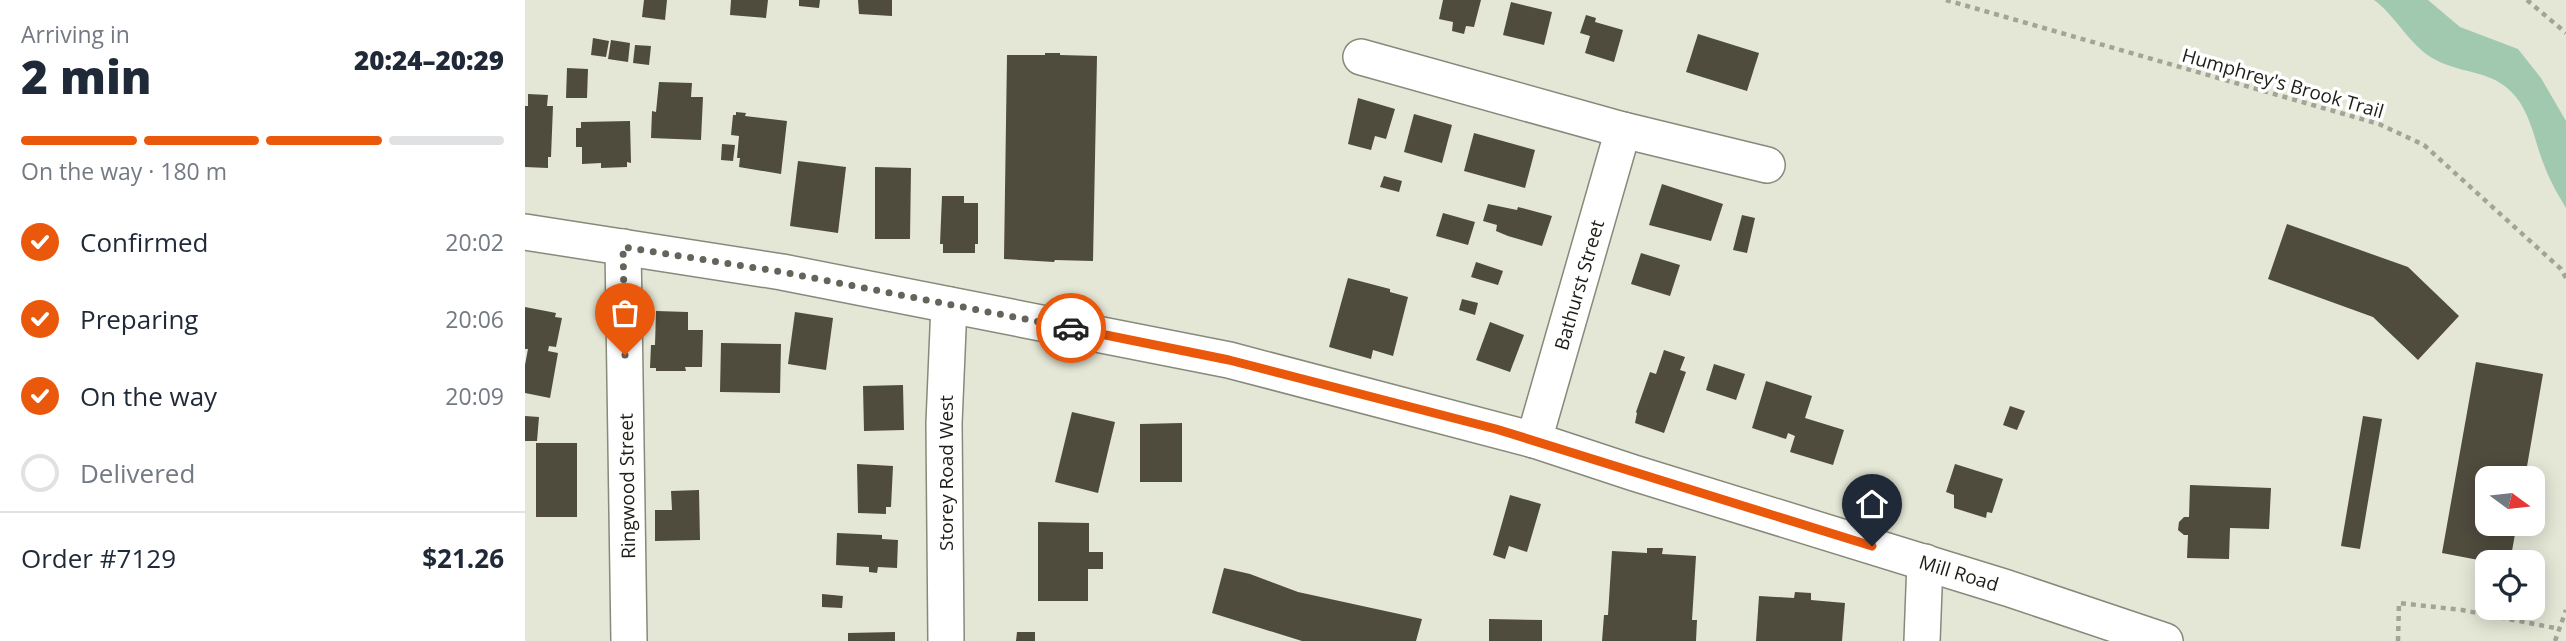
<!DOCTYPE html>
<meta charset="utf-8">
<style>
:root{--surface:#fff;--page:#f6f6f7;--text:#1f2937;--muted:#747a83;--line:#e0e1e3;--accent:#ea580c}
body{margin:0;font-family:"Open Sans",sans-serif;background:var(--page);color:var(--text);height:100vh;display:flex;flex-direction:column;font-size:26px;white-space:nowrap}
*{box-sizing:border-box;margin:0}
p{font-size:23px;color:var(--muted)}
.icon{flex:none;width:38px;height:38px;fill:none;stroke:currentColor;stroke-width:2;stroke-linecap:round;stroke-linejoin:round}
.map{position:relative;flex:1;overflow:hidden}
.sheet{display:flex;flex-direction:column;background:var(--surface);width:525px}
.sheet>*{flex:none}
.needle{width:46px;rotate:105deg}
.buttons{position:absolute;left:1950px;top:466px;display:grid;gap:14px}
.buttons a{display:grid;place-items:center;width:70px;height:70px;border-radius:14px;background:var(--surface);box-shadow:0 4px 18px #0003;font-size:35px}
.pin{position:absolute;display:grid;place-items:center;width:60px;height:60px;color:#fff;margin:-72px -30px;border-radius:50% 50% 50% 0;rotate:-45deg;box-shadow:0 0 7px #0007}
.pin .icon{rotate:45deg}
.courier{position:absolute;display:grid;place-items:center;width:70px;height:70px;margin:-35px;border:5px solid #ea580c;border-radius:50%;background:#fff;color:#222;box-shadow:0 2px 9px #0007}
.summary em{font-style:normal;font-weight:800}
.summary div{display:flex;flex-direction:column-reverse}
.summary{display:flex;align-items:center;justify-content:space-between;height:119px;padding:0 21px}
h1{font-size:46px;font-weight:800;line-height:52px}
.bar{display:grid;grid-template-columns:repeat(4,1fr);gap:10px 7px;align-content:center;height:84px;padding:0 21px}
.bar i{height:9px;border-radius:5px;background:var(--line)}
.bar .current{background:var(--accent)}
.bar p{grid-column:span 4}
.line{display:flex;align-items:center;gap:18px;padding:0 21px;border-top:2px solid var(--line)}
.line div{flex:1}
ol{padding:0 21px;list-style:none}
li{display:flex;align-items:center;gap:21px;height:77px}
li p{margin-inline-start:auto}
li .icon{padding:7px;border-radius:50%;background:var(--accent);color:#fff;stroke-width:4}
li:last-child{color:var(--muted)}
li i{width:38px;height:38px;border:4px solid var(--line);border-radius:50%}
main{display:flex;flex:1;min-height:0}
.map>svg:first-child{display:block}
.water{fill:#a0c9b0}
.building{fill:#4f4b3d}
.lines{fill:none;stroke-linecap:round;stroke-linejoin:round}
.minor-casing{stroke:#87897a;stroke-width:38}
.path{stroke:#a2a497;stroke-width:4.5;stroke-dasharray:5 5;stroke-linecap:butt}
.minor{stroke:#fff;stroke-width:35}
.done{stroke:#63645a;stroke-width:7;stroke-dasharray:0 12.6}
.route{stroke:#ea580c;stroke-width:9}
.labels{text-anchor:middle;stroke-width:7;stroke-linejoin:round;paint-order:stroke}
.street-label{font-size:19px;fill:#1e1e18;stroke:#fff}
</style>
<main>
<section class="sheet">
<div class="summary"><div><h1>2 min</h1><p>Arriving in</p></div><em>20:24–20:29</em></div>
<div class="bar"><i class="current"></i><i class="current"></i><i class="current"></i><i></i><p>On the way · 180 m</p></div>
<ol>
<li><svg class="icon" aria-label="check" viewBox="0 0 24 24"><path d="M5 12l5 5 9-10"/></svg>Confirmed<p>20:02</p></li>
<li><svg class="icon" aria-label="check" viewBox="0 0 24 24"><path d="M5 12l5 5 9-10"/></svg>Preparing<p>20:06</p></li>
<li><svg class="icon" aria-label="check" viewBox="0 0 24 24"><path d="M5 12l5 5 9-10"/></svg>On the way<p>20:09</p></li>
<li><i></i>Delivered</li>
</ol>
<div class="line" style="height:91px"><div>Order #7129</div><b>$21.26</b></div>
</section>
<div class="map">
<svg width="2041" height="641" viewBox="0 0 2041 641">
<rect width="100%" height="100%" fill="#e4e7d6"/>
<path class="water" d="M1849 0H1903L1935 27 1993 49 2016 78 2041 121V208C2034 196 2026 183 2021 170 2011 147 2008 122 1994 101 1971 68 1939 76 1909 59 1884 45 1872 17 1849 0Z"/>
<g class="building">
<path d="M119 0H142L140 20 117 17Z"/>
<path d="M206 0H243L241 18 205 15Z"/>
<path d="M274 0H295L294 8 274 6Z"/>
<path d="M333 0H367V16L334 14Z"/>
<path d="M918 0H956L949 27 941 26 939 34 927 31 928 22 914 19Z"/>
<path d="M986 2 1027 12 1019 45 978 35Z"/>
<path d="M1061 15 1071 18 1070 22 1098 30 1089 62 1060 53 1065 36 1055 33Z"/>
<path d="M1173 34 1234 53 1222 91 1161 72Z"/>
<path d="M68 38 84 41 81 57 66 55Z"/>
<path d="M86 40 105 43 103 62 83 59Z"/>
<path d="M110 45 126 46 124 65 108 63Z"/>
<path d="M520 53H535V55L572 56 568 261 530 260 529 262 479 259 482 55H520Z"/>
<path d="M42 68 63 69 62 98H41Z"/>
<path d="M134 82 167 83 166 97H178L176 140 126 138 127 111 131 112Z"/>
<path d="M3 94 23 95 22 106H28L26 157H23V168L0 167V106H3Z"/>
<path d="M833 98 870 109 861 139 850 136 846 150 823 144Z"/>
<path d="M211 112 221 113 220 116 262 121 256 174 214 167 215 158H212L214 136 206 135 208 115H211Z"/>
<path d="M889 114 927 125 917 163 879 152Z"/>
<path d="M105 121 106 163 102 162V167L76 168V163L57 164V147H51V128H56V122Z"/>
<path d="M949 133 1010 150 1000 188 939 171Z"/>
<path d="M197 144 210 145 208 161 196 160Z"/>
<path d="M273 161 321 167 313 233 265 226Z"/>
<path d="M350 167 386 168 385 239H350Z"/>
<path d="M859 176 877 181 874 192 855 187Z"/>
<path d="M1137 184 1198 204 1186 241 1124 225Z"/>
<path d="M417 196H439V203H453V244H450V253H418V244H415Z"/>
<path d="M963 204 992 210 993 207 1027 216 1017 246 983 236 971 231 972 225 958 221Z"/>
<path d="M918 213 950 222 943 245 911 236Z"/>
<path d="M1217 215 1230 218 1222 253 1208 250Z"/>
<path d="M1762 224 1883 267 1934 316 1893 360 1848 317 1743 279Z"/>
<path d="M1116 253 1155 265 1145 296 1106 284Z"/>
<path d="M951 262 978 271 973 285 946 277Z"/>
<path d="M823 278 865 289V292L883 297 868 356 848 350 846 359 804 347Z"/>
<path d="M937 299 953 303 950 315 934 310Z"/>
<path d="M0 307 31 313 30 317 37 318 31 347 24 346 23 351 33 353 25 398 0 393V365L3 349H0Z"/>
<path d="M131 311 163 312V330H178L177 367H160L161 371H131V368H125L126 345H130Z"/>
<path d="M270 312 308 318 301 370 263 364Z"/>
<path d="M965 322 999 335 985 372 951 360Z"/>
<path d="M196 343 256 344 255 393 195 392Z"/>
<path d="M1139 350 1160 357 1155 370 1161 372 1139 433 1110 423 1112 413 1111 412 1125 372 1131 374Z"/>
<path d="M1951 362 2018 374 2000 478H1962V523H1992L1985 562H1964L1917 553Z"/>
<path d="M1189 364 1220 374 1211 400 1181 390Z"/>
<path d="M1241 381 1287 396 1280 418 1319 430 1308 465 1265 452 1270 436 1263 433 1261 439 1227 428Z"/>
<path d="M378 385 379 430 339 431 338 386Z"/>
<path d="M1485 406 1500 411 1492 430 1478 425Z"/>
<path d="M547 412 590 422 573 493 530 482Z"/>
<path d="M0 416 14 417 12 441H0Z"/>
<path d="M1838 416 1857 419 1835 549 1816 546Z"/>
<path d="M657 423V482H615V424Z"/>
<rect x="11" y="443" width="41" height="74"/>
<path d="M332 464 368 466 366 507H361V514L333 513Z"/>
<path d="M1430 464 1478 479 1467 513 1462 512 1461 518 1429 508V495L1421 492Z"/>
<path d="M1665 485 1746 488 1744 529 1705 528 1704 559 1662 558 1663 535H1659L1653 530 1654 522 1659 517H1664Z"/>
<path d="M174 490 175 540 130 541V510H147L146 491Z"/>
<path d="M985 495 1016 504 1002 552 984 546 980 559 968 555Z"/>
<path d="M513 522 564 523V552H578V569H563V601H513Z"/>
<path d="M312 533 357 535V539L373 540 372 568 353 567 352 573 344 572V567L311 565Z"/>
<path d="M1122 548H1138L1137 554 1171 556 1167 620H1172L1171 641H1077L1079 615H1083L1087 551 1122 553Z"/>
<path d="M699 568 725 574 773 592 897 619 891 641H777L687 613Z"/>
<path d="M1270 592 1286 593V600L1320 603 1317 641H1231L1234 596 1269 598Z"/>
<path d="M297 594 318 596 317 608 297 607Z"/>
<path d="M964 619 1017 620V641H964Z"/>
<path d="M370 632V641H323V633Z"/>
<path d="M492 632H510V641H491Z"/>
</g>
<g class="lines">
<g class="minor-casing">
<g id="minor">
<path d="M836 57 1098 130 1242 165"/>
<path d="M0 232 257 272 704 360 1009 440 1109 473 1482 588 1640 641"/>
<path d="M98 247 104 641"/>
<path d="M1009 440 1098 130"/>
<path d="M421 641 419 423 424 305"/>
<path d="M1397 641 1400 562"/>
</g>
</g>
<g class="path">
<path d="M1421 0 1854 124 1899 145 2036 269 2041 278"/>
<path d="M2002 0 2041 33"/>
<path d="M1873 641 1874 603 1937 610 2035 629"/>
<path d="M2030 641 2041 610"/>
</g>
<use href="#minor" class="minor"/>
</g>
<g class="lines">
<path class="done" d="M100 355 98 247 257 272 546 328"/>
<path class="route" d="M546 328 704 360 971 429 1347 546"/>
</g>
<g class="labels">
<g class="street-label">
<text transform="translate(1758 83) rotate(16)" y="7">Humphrey's Brook Trail</text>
<text transform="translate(1054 285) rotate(-74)" y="7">Bathurst Street</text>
<text transform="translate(421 473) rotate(-90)" y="7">Storey Road West</text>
<text transform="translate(102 486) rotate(-91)" y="7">Ringwood Street</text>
<text transform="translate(1434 573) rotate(17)" y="7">Mill Road</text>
</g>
</g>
</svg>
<div class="buttons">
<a><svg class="needle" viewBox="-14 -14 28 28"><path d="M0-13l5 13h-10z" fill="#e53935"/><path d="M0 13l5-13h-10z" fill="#747a83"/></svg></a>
<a><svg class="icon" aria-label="locate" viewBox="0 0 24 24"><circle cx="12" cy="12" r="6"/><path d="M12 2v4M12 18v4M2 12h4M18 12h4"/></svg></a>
</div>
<div class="pin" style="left:100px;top:355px;background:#ea580c"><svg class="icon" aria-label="bag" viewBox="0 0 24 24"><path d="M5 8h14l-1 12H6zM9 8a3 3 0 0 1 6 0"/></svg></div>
<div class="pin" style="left:1347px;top:546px;background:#1f2937"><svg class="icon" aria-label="home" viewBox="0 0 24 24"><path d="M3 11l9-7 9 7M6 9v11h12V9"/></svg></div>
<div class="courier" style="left:546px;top:328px"><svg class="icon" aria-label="car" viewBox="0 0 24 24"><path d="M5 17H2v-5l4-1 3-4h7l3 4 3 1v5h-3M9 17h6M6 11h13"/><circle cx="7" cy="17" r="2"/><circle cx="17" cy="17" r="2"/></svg></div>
</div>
</main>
